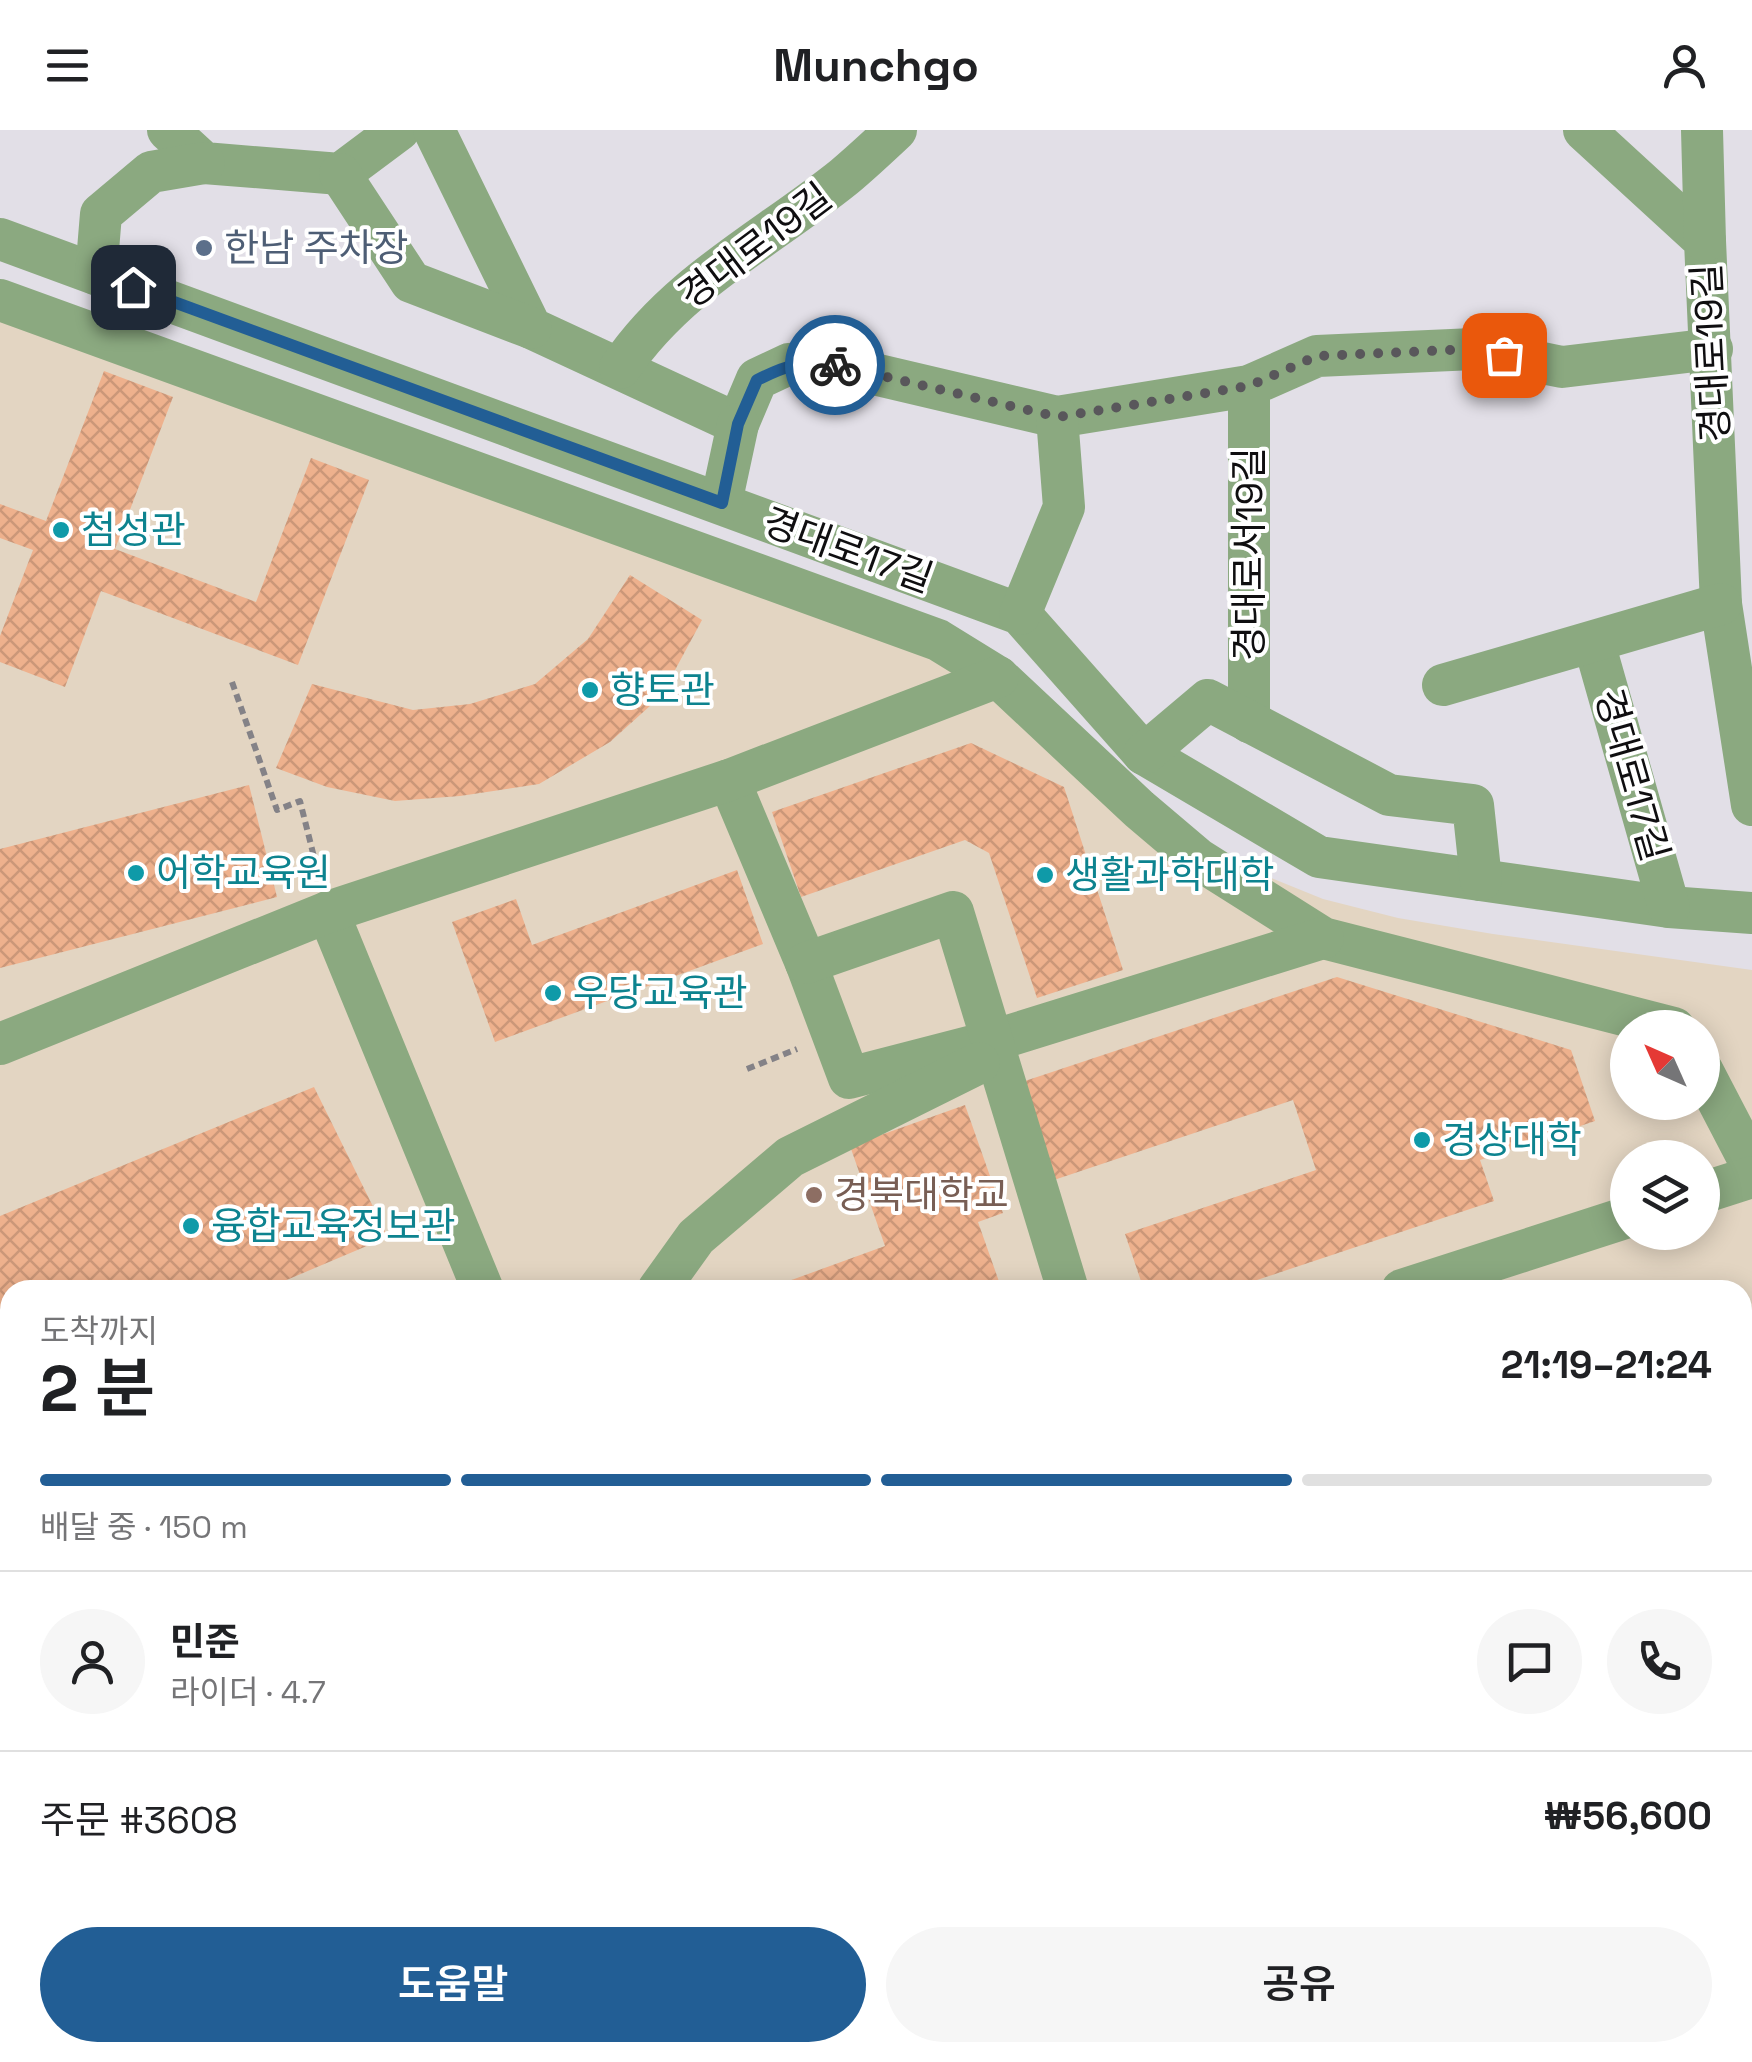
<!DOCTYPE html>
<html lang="ko">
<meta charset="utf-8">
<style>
:root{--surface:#fff;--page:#f6f6f6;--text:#202124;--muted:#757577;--line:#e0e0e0;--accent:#225e95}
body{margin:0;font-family:"Space Grotesk","Noto Sans KR",sans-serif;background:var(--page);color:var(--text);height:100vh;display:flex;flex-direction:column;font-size:38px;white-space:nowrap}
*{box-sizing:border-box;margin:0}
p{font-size:32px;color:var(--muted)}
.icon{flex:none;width:55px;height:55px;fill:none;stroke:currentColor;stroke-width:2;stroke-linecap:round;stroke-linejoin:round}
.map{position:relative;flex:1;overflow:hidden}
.side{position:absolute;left:0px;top:1150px;width:1752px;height:782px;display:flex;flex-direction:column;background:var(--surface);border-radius:30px 30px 0 0;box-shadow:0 5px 25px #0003}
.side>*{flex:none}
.needle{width:65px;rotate:315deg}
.fabs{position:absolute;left:1610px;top:880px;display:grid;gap:20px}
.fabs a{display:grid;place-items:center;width:110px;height:110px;border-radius:50%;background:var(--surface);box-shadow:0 5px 25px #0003;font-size:50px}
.pin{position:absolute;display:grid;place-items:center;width:85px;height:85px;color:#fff;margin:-42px;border-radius:20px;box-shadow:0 5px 15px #0006}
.courier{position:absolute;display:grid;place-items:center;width:100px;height:100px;margin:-50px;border:8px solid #225e95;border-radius:50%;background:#fff;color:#222;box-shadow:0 2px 12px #0007}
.summary em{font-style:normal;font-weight:600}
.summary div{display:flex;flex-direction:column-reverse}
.summary{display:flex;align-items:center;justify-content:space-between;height:170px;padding:0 40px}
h1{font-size:65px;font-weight:600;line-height:75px}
.bar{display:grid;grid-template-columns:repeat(4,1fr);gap:15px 10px;align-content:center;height:120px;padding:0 40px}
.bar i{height:12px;border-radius:8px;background:var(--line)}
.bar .current{background:var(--accent)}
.bar p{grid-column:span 4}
.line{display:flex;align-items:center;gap:25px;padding:0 40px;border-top:2px solid var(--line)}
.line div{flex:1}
.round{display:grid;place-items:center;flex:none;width:105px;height:105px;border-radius:52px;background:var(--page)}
.primary-button{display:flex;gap:20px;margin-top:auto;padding:20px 40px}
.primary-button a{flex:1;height:115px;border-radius:60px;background:var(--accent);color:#fff;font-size:40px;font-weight:600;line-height:115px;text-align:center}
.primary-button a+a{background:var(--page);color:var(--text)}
header{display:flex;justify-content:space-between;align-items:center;height:130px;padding:0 40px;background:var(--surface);font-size:45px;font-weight:600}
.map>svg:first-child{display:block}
.education{fill:#e3d5c2;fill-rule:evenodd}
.building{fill:url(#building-cross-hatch)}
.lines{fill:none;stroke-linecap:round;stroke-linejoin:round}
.path{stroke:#848287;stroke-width:6;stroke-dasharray:8 5;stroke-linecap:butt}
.minor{stroke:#8ba980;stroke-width:42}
.done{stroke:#59575b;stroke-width:10;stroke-dasharray:0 18}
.route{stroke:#225e95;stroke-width:12}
.service-dot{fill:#5c6f8a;stroke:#fff;stroke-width:4}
.culture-dot{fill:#0f9aa8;stroke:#fff;stroke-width:4}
.education-dot{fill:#8d6e63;stroke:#fff;stroke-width:4}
.labels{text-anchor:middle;stroke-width:8;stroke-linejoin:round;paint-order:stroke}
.street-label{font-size:38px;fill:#0f0e10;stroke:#fff}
.service-label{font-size:38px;fill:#4e5e75;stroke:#fff;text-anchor:start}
.culture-label{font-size:38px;fill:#0d838f;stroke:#fff;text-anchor:start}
.education-label{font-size:38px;fill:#785e54;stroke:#fff;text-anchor:start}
</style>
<header><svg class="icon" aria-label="menu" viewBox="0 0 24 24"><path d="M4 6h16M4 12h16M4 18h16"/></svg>Munchgo<svg class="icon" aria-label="person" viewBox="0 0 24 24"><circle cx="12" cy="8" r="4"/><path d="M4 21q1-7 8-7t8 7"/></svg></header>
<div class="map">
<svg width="1752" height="1932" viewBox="0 0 1752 1932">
<defs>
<pattern id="building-cross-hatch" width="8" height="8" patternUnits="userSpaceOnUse" patternTransform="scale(2.5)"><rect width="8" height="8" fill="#eeb18d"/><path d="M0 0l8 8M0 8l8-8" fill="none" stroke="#cb9779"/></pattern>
</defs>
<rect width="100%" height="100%" fill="#e2dfe7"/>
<path class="education" d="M0 153 955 500 1234 733 1323 769 1398 788 1493 804 1752 840V1932H0ZM1628 898H1702V972H1628ZM1628 1028H1702V1102H1628ZM10 1160H1742V1922H10Z"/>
<g class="building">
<path d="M104 241 173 267 115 419 256 472 311 328 369 350 298 535 101 461 65 557 0 532V506L33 420 0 408V374L46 391Z"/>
<path d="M630 445 702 490 661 566 610 612 539 654 460 666 395 671 327 657 276 638 312 554 413 580 470 574 535 554 588 509Z"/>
<path d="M971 613 1064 657 1123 840 1037 868 989 723 965 710 801 767 772 682Z"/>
<path d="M249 655 277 767 0 838V719Z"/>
<path d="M737 740 763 814 495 912 452 792 516 769 532 815Z"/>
<path d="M1337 847 1571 920 1595 991 1480 1030 1494 1071 1227 1160H1144L1125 1104 1316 1040 1293 970 1045 1053 1013 955Z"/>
<path d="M314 957 388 1107 263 1160H10V1231L0 1235V1086Z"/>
<path d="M965 975 1003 1083 978 1092 1002 1160H764L885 1116 850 1016Z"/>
<path d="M1752 1179V1324L1742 1327V1182Z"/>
<path d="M1752 1648V1801L1742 1804V1651Z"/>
<path d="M574 1922H646L652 1924 650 1932H564Z"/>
<path d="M715 1922H1074L1072 1932H691Z"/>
</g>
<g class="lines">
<g class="path">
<path d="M232 552 277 680 300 671 319 747"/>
<path d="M747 939 797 919"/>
<path d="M0 1431 10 1426"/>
<path d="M0 1865 10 1870"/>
</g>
<g class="minor">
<path d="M168 0 204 33 340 44 399 0"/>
<path d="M434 0 531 198 738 294 757 249 789 234 823 232 1057 287 1249 256 1317 226 1474 219 1562 237 1712 219"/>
<path d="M1584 0 1705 111 1721 474 1752 675"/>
<path d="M1702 0 1705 111"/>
<path d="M340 44 411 152 531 198"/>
<path d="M0 109 1020 484 1144 624 1319 727 1669 777 1752 783"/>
<path d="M96 144 101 84 151 42 204 33"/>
<path d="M0 170 938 510 998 547 1139 679 1198 729 1323 808 1674 898"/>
<path d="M620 238C676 154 767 109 844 47 862 32 879 16 896 0"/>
<path d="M1249 256V592"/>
<path d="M721 373 738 294"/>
<path d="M1020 484 1064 377 1057 287"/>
<path d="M1594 513 1669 777"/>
<path d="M1443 555 1721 474"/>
<path d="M1144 624 1208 570 1389 665 1473 675 1481 750"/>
<path d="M729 650 806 833 849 948 992 911 1323 808"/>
<path d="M328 782 483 1160"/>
<path d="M806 833 953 782 1068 1160"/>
<path d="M0 914 328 782 729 650 998 547"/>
<path d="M1702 940 1752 1036"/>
<path d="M1702 1063 1752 1047"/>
<path d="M658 1160 696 1107 790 1027 979 933"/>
<path d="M1402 1160 1628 1087"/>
<path d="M1742 1353 1752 1350"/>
<path d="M1742 1481 1749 1499"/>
<path d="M1742 1896 1752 1893"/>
<path d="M1233 1922 1235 1932"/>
<path d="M19 1932 25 1922"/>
<path d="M1613 1932 1647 1922"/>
</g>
</g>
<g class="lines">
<path class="done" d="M835 235 1058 287 1249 256 1317 226 1474 219 1504 225"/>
<path class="route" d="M133 157 722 373 738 294 757 250C783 237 806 228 835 235"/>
</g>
<circle class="service-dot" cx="204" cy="118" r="10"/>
<g class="culture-dot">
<circle cx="61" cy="400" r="10"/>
<circle cx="590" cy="560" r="10"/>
<circle cx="136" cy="743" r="10"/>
<circle cx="1045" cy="745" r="10"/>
<circle cx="553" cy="863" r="10"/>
<circle cx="1422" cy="1010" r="10"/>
<circle cx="191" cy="1096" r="10"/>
</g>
<circle class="education-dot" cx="814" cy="1065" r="10"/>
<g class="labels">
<g class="street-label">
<text transform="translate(755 116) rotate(-37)" y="13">경대로19길</text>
<text transform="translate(1711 223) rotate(-93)" y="13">경대로19길</text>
<text transform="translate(848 420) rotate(20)" y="13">경대로17길</text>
<text transform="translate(1249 424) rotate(-90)" y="13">경대로서19길</text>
<text transform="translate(1632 645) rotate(74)" y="13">경대로17길</text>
</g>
<g class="service-label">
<text x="224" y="131">한남 주차장</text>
</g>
<g class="culture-label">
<text x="81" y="413">첨성관</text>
<text x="610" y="573">향토관</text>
<text x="156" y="756">어학교육원</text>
<text x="1065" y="758">생활과학대학</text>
<text x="573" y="876">우당교육관</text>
<text x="1442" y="1023">경상대학</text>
<text x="211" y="1109">융합교육정보관</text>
</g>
<g class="education-label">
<text x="834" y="1078">경북대학교</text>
</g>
</g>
</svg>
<div class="fabs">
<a><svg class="needle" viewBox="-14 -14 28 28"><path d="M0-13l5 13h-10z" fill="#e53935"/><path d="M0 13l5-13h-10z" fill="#757577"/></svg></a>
<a><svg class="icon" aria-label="layers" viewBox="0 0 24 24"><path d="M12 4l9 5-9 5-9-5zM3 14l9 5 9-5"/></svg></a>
</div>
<div class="pin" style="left:1504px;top:225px;background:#ea580c"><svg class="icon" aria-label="bag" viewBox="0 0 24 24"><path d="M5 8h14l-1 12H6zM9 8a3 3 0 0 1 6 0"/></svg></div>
<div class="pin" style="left:133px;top:157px;background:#1f2937"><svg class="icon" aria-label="home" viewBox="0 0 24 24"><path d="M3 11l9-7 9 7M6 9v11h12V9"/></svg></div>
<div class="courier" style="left:835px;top:235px"><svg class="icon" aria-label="bike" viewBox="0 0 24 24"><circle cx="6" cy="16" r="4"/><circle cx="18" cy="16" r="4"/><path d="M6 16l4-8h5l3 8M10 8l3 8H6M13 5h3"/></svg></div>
<section class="side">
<div class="summary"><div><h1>2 분</h1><p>도착까지</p></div><em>21:19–21:24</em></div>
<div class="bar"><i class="current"></i><i class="current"></i><i class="current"></i><i></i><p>배달 중 · 150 m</p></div>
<div class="line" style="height:180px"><a class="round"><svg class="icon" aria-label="person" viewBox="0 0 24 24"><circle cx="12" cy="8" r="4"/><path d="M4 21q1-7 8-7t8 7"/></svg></a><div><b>민준</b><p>라이더 · 4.7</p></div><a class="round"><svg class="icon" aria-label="chat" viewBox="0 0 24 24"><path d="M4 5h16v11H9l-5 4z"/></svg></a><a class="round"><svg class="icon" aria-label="phone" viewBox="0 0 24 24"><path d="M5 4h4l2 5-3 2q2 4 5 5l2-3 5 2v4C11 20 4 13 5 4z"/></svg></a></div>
<div class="line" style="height:130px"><div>주문 #3608</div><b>₩56,600</b></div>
<div class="primary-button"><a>도움말</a><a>공유</a></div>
</section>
</div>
